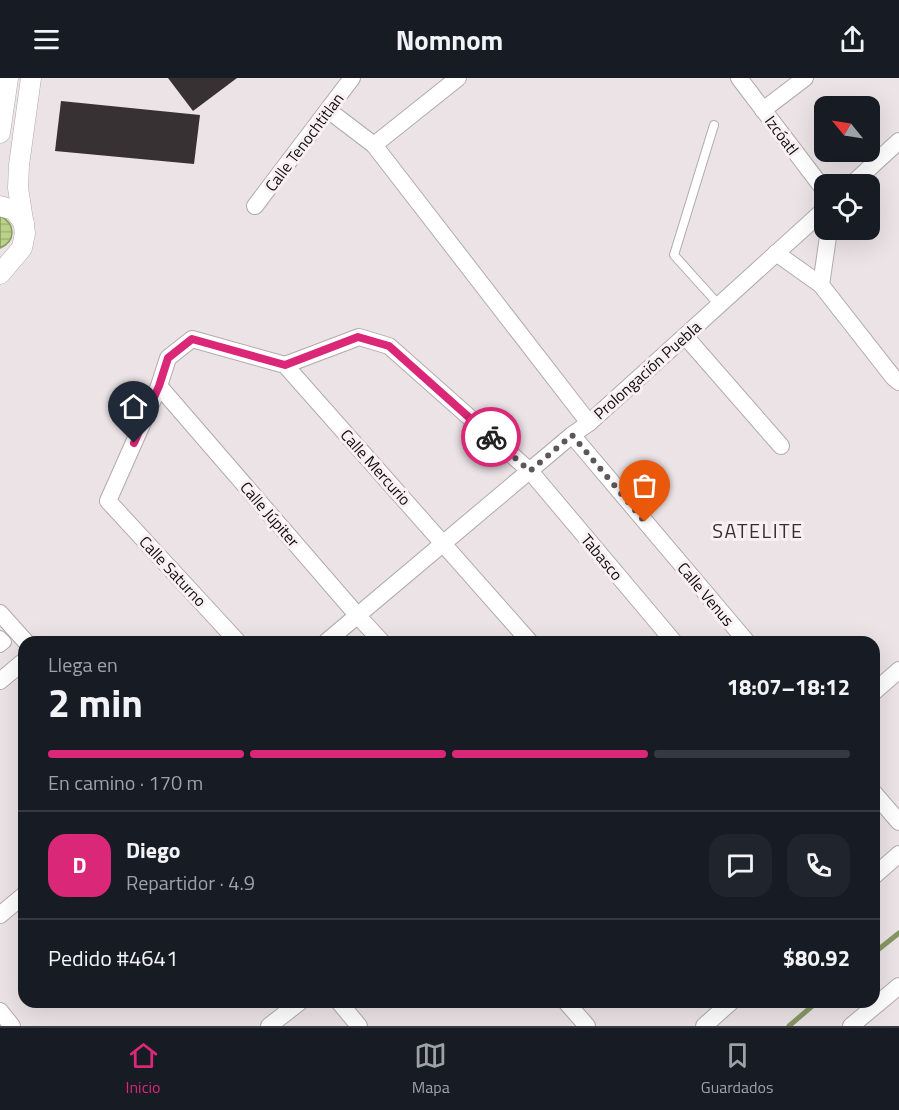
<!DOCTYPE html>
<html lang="es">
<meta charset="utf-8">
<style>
:root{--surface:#171b24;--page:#20242c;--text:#f1f3f6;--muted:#9ea1a6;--line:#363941;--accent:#db2777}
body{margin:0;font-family:"Titillium Web",sans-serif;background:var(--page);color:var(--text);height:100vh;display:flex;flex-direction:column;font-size:22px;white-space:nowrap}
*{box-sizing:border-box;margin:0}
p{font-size:20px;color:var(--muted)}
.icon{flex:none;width:33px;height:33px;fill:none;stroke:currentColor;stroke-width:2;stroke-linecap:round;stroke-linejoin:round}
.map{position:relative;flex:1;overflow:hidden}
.drawer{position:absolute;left:18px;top:558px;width:862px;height:372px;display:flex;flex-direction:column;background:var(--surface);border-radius:18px;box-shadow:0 6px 24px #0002}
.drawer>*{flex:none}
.needle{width:39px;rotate:300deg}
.tools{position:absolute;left:814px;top:18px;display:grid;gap:12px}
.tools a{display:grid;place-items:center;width:66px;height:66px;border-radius:12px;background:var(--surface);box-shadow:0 6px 24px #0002;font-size:30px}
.pin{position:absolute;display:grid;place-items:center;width:51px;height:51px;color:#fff;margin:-62px -26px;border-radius:50% 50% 50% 0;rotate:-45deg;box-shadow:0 0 6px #0007}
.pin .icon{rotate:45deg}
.courier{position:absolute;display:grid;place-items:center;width:60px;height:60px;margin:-30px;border:4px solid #db2777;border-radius:50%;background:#fff;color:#222;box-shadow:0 2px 8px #0007}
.headline em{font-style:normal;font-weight:700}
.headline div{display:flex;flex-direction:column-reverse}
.headline{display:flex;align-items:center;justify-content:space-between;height:102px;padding:0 30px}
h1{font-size:39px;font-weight:700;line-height:45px}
.bar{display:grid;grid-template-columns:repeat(4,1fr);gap:9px 6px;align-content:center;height:72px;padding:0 30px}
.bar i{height:8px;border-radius:4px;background:var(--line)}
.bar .on{background:var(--accent)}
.bar p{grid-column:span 4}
.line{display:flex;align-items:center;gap:15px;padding:0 30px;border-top:2px solid var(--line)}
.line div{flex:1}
.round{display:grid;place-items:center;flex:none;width:63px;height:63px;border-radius:18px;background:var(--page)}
header{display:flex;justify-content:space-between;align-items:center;height:78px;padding:0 30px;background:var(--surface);font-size:27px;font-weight:700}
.dock{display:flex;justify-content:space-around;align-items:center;height:84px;border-top:2px solid var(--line);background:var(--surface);font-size:16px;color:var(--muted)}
.dock a{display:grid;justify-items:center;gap:3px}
.dock .on{color:var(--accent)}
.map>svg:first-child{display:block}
.water{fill:url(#water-rules);stroke:#879763;stroke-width:1.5}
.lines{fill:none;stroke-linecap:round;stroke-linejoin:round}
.stream{stroke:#879763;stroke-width:5}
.building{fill:#383133}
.service-casing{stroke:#b2aaac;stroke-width:10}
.pedestrian-casing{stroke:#b2aaac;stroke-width:14}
.minor-casing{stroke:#b2aaac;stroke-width:18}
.tertiary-casing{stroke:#b2aaac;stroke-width:21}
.service{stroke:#fff;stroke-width:8}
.pedestrian{stroke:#fff;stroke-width:12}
.minor{stroke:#fff;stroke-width:16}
.tertiary{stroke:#fff;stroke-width:20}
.done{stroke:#5c5759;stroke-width:6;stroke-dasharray:0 10.8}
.route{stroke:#db2777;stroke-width:8}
.labels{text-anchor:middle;stroke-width:6;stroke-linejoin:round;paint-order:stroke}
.street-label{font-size:16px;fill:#0f0c0d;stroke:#f8f0f2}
.quarter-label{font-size:20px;letter-spacing:1.5px;fill:#362f31;stroke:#f8f0f2}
</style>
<header><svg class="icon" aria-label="menu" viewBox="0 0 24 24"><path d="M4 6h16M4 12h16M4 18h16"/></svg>Nomnom<svg class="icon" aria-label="share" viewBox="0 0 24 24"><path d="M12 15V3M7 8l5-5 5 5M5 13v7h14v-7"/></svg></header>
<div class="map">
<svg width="899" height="948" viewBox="0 0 899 948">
<defs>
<pattern id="water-rules" width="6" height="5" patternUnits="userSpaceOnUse" patternTransform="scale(1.5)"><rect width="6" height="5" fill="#bad288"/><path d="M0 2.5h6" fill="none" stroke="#9fb374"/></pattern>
</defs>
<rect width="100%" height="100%" fill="#ebe3e5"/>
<path class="water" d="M0 138C16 146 16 163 0 170Z"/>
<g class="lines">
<g class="stream">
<path d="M874 875 899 855"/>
<path d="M789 948 817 924"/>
</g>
</g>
<g class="building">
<path d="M168 0H237L193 33Z"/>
<path d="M61 23 200 37 194 86 55 73Z"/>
</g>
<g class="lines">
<g class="service-casing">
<path id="service" d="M714 47 674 177 719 227"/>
</g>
<g class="pedestrian-casing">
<path id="pedestrian" d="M0 559 5 564 0 568"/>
</g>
<g class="minor-casing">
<g id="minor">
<path d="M739 0 825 113"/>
<path d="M328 32 374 67 589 345"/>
<path d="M763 32 805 0"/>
<path d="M374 67 458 0"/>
<path d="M852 106 899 63"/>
<path d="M255 128 352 0"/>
<path d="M776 175 821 207 893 299 899 304"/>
<path d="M821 207 829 152"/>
<path d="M685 258 781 368"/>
<path d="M285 287 359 259 389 268 530 393 674 564"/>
<path d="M159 308 358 538 382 564"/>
<path d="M572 357 747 564"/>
<path d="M0 535 26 564"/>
<path d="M238 564 108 423 159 308 168 280 192 261 285 287 530 564"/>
<path d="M326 564 572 357 589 345 825 131"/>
<path d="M0 603 24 583"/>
<path d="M874 614 899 592"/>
<path d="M874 715 899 744"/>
<path d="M874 798 899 776"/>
<path d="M0 837 24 817"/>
<path d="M339 924 359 948"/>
<path d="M566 924 587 948"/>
<path d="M0 933 12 948"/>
<path d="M269 948 300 924"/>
<path d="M704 948 731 924"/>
<path d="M851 948 899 908"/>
</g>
</g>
<g class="tertiary-casing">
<g id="tertiary">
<path d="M0 55 8 0"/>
<path d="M0 128 14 132 24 145"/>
<path d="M0 196 22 170 25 155 18 110 19 87 31 0"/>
</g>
</g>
<use href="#service" class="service"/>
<use href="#pedestrian" class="pedestrian"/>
<use href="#minor" class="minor"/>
<use href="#tertiary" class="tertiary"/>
</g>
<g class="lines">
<path class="done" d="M491 359 530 393 572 357 645 444"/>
<path class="route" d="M134 365 159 308 168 280 192 261 285 287 358 259 389 268 491 359"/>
</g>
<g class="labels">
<g class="street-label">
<text transform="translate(782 57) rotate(53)" y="6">Izcóatl</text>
<text transform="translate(304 64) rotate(-53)" y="6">Calle Tenochtitlan</text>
<text transform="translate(647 292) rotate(-42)" y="6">Prolongación Puebla</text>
<text transform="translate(376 389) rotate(48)" y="6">Calle Mercurio</text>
<text transform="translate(270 436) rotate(49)" y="6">Calle Júpiter</text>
<text transform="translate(602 479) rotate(50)" y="6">Tabasco</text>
<text transform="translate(173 493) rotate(47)" y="6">Calle Saturno</text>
<text transform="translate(706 516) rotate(50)" y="6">Calle Venus</text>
</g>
<g class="quarter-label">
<text x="758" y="460">SATELITE</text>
</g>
</g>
</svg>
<div class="tools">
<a><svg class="needle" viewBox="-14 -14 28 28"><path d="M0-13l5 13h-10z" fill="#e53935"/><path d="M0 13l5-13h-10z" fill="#9ea1a6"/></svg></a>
<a><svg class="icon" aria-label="locate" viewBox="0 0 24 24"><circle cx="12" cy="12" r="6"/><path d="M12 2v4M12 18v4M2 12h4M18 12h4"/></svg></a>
</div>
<div class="pin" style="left:645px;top:444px;background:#ea580c"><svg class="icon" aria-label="bag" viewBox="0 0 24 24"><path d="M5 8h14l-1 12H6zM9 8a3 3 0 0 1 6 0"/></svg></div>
<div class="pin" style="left:134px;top:365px;background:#1f2937"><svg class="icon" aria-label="home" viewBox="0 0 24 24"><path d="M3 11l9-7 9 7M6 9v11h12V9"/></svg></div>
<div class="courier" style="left:491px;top:359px"><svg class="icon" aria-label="bike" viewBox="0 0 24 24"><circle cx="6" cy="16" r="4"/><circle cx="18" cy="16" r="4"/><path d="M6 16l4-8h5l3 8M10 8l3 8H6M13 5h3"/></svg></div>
<section class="drawer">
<div class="headline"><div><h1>2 min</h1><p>Llega en</p></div><em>18:07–18:12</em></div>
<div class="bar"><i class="on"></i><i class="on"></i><i class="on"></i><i></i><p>En camino · 170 m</p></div>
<div class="line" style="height:108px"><b class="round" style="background:var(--accent);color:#fff">D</b><div><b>Diego</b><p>Repartidor · 4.9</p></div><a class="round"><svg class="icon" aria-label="chat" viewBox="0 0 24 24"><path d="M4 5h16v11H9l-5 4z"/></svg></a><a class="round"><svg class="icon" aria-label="phone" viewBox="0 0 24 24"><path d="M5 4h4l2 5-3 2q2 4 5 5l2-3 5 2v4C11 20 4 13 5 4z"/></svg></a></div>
<div class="line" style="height:78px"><div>Pedido #4641</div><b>$80.92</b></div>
</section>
</div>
<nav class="dock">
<a class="on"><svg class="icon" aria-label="home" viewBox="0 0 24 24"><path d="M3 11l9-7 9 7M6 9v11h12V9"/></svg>Inicio</a>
<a><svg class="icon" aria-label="map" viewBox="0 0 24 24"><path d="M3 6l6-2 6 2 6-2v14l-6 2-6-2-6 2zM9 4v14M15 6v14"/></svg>Mapa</a>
<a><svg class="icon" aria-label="saved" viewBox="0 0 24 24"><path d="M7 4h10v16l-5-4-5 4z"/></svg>Guardados</a>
</nav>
